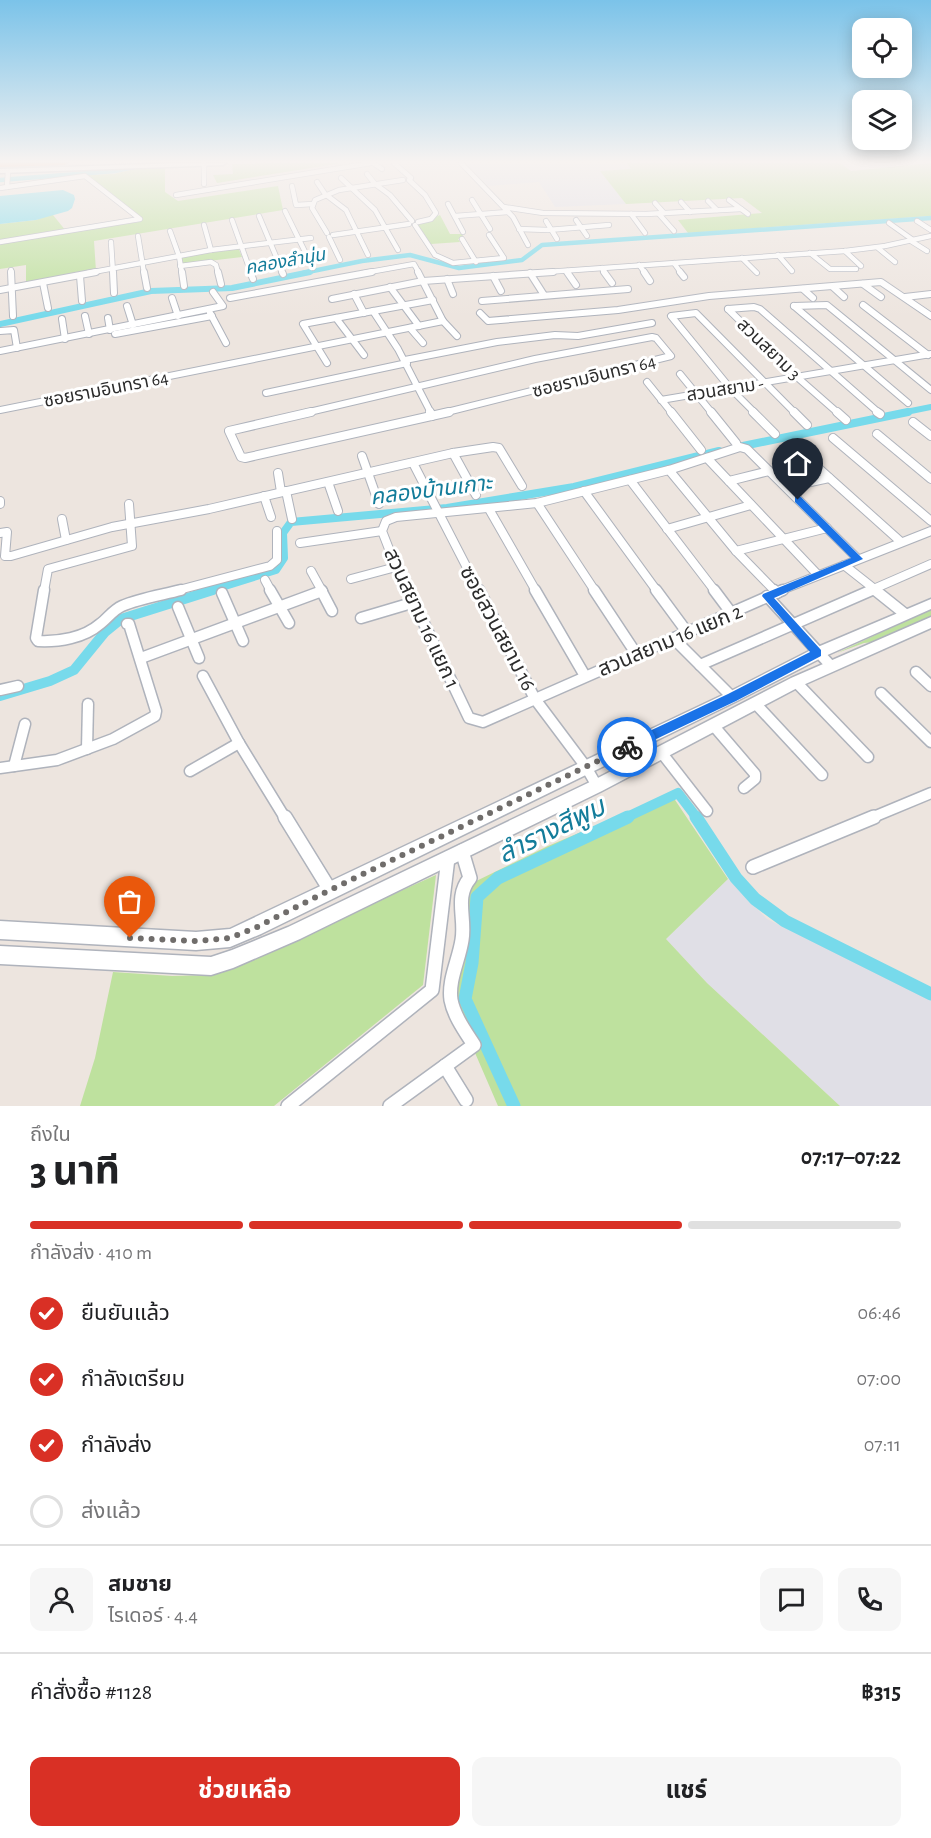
<!DOCTYPE html>
<html lang="th">
<meta charset="utf-8">
<style>
:root{--surface:#fff;--page:#f6f6f6;--text:#202124;--muted:#757577;--line:#e0e0e0;--accent:#d93025}
body{margin:0;font-family:"Alegreya Sans","Noto Sans Thai",sans-serif;background:var(--page);color:var(--text);height:100vh;display:flex;flex-direction:column;font-size:22px;white-space:nowrap}
*{box-sizing:border-box;margin:0}
p{font-size:20px;color:var(--muted)}
.icon{flex:none;width:33px;height:33px;fill:none;stroke:currentColor;stroke-width:2;stroke-linecap:round;stroke-linejoin:round}
.map{position:relative;height:1106px;overflow:hidden}
.side{display:flex;flex-direction:column;background:var(--surface);flex:1}
.side>*{flex:none}
.buttons{position:absolute;left:852px;top:18px;display:grid;gap:12px}
.buttons a{display:grid;place-items:center;width:60px;height:60px;border-radius:12px;background:var(--surface);box-shadow:0 3px 15px #0003;font-size:30px}
.pin{position:absolute;display:grid;place-items:center;width:51px;height:51px;color:#fff;margin:-62px -26px;border-radius:50% 50% 50% 0;rotate:-45deg;box-shadow:0 0 6px #0007}
.pin .icon{rotate:45deg}
.courier{position:absolute;display:grid;place-items:center;width:60px;height:60px;margin:-30px;border:4px solid #1a73e8;border-radius:50%;background:#fff;color:#222;box-shadow:0 2px 8px #0007}
.summary em{font-style:normal;font-weight:700}
.summary div{display:flex;flex-direction:column-reverse}
.summary{display:flex;align-items:center;justify-content:space-between;height:102px;padding:0 30px}
h1{font-size:39px;font-weight:700;line-height:45px}
.bar{display:grid;grid-template-columns:repeat(4,1fr);gap:9px 6px;align-content:center;height:72px;padding:0 30px}
.bar i{height:8px;border-radius:4px;background:var(--line)}
.bar .current{background:var(--accent)}
.bar p{grid-column:span 4}
.line{display:flex;align-items:center;gap:15px;padding:0 30px;border-top:2px solid var(--line)}
.line div{flex:1}
.round{display:grid;place-items:center;flex:none;width:63px;height:63px;border-radius:12px;background:var(--page)}
ol{padding:0 30px;list-style:none}
li{display:flex;align-items:center;gap:18px;height:66px}
li p{margin-inline-start:auto}
li .icon{padding:6px;border-radius:50%;background:var(--accent);color:#fff;stroke-width:4}
li:last-child{color:var(--muted)}
li i{width:33px;height:33px;border:3px solid var(--line);border-radius:50%}
.cta{display:flex;gap:12px;margin-top:auto;padding:12px 30px}
.cta a{flex:1;height:69px;border-radius:12px;background:var(--accent);color:#fff;font-size:24px;font-weight:700;line-height:69px;text-align:center}
.cta a+a{background:var(--page);color:var(--text)}
.map>svg:first-child{display:block}
.industrial{fill:#e0dfe6}
.green{fill:#bee19e}
.water{fill:#77daeb}
.lines{fill:none;stroke-linecap:round;stroke-linejoin:round}
.canal-far4{stroke:#77daeb;stroke-width:4.5}
.canal-far3{stroke:#77daeb;stroke-width:6}
.canal-far2{stroke:#77daeb;stroke-width:8}
.canal-far1{stroke:#77daeb;stroke-width:10}
.canal{stroke:#77daeb;stroke-width:13}
.street-far4-casing{stroke:#afb3bc;stroke-width:6}
.street-far3-casing{stroke:#afb3bc;stroke-width:8}
.street-far2-casing{stroke:#afb3bc;stroke-width:10}
.street-far1-casing{stroke:#afb3bc;stroke-width:13}
.street-casing{stroke:#afb3bc;stroke-width:16}
.secondary-casing{stroke:#afb3bc;stroke-width:3}
.highway-casing{stroke:#c4c4c4;stroke-width:3}
.street-far4{stroke:#fff;stroke-width:4.5}
.street-far3{stroke:#fff;stroke-width:6}
.street-far2{stroke:#fff;stroke-width:8}
.street-far1{stroke:#fff;stroke-width:10}
.street{stroke:#fff;stroke-width:13}
.secondary{fill:#fff;fill-rule:evenodd}
.highway{fill:#f88e5f;fill-rule:evenodd}
.route{fill:#1a73e8}
.done{stroke:#706d6b;stroke-width:6;stroke-dasharray:0 10.8}
.labels{text-anchor:middle;stroke-width:6;stroke-linejoin:round;paint-order:stroke}
.far-water-label{font-size:18px;font-style:italic;fill:#137c9a;stroke:#fff}
.far-street-label{font-size:18px;fill:#2c2c2c;stroke:#fff}
.street-label{font-size:21px;fill:#2c2c2c;stroke:#fff}
.water-label{font-size:22px;font-style:italic;fill:#137c9a;stroke:#fff}
.near-water-label{font-size:27px;font-style:italic;fill:#137c9a;stroke:#fff}
</style>
<div class="map">
<svg width="931" height="1106" viewBox="0 0 931 1106">
<rect width="100%" height="100%" fill="#ede5df"/>
<g class="industrial">
<path d="M465 163H627L632 170 601 172 626 204 555 207 539 182 488 186Z"/>
<path d="M728 879 767 919 931 1000V1106H840L707 983 666 939Z"/>
</g>
<g class="green">
<path d="M271 163H342L217 183 213 175 233 174 232 164Z"/>
<path d="M627 163H840L851 171 931 163V216L688 233 678 220 762 213 742 198 626 204 600 171 631 169Z"/>
<path d="M138 168H165V192L178 201 278 186 283 210 94 241 96 271 26 284V265L0 269V243L138 222 142 218 87 175 114 174Z"/>
<path d="M48 215H53L66 231 0 241V224L36 220Z"/>
<path d="M440 215 450 234H462L464 238 458 239 460 242 431 244 417 225Z"/>
<path d="M238 247 242 257 183 264 181 258Z"/>
<path d="M931 609V617L875 642 864 643 837 653Z"/>
<path d="M671 794 728 879 666 939 707 983 840 1106H498L450 995 462 888 548 846Z"/>
<path d="M436 875 423 985 274 1106H80L95 1058 113 972 172 976 213 975Z"/>
</g>
<path class="water" d="M63 190 74 195 75 199 72 208 68 211 36 220 0 224V196Z"/>
<g class="lines">
<g class="canal-far4">
<path d="M0 180 115 171 152 163"/>
<path d="M303 273 362 261 410 255 459 268 522 260 542 245 931 218"/>
</g>
<g class="canal-far3">
<path d="M0 324 151 291 232 288 310 272"/>
<path d="M901 413 931 407"/>
</g>
<g class="canal-far2">
<path d="M738 447 908 412"/>
<path d="M209 591 276 570 284 558 283 533 291 522 447 508 574 487 719 451"/>
</g>
<g class="canal-far1">
<path d="M0 696 50 681 74 670 105 632 121 619 213 590"/>
<path d="M625 818 678 793 697 818"/>
</g>
<g class="canal">
<path d="M696 817 736 878 755 899 785 921 931 994"/>
<path d="M514 1106 465 999 472 963 477 897 498 878 628 817"/>
</g>
<g class="street-far4-casing">
<g id="street-far4">
<path d="M204 163V184"/>
<path d="M373 163 382 169"/>
<path d="M394 163 411 178"/>
<path d="M461 163 513 217 528 245"/>
<path d="M367 174 375 184 390 195 412 221"/>
<path d="M341 178 375 210 398 250"/>
<path d="M409 180 425 195 436 213 431 219 418 222"/>
<path d="M317 182 325 194 346 210 368 255"/>
<path d="M292 186 296 205 313 204"/>
<path d="M7 187 8 171"/>
<path d="M0 188 85 176 140 219 0 242"/>
<path d="M176 195 371 163"/>
<path d="M472 200 490 229"/>
<path d="M729 200 748 214"/>
<path d="M708 201 717 210"/>
<path d="M681 202 690 212"/>
<path d="M655 203 664 213"/>
<path d="M448 204 463 232"/>
<path d="M504 207 543 213 646 214 741 209"/>
<path d="M285 211 313 268"/>
<path d="M631 214 645 233"/>
<path d="M659 214 674 231"/>
<path d="M259 216 283 273"/>
<path d="M455 216 508 212"/>
<path d="M232 220 251 273"/>
<path d="M576 220 587 236"/>
<path d="M546 221 557 239"/>
<path d="M917 221 931 230"/>
<path d="M889 223 913 240"/>
<path d="M204 225 211 250"/>
<path d="M415 225 435 255 453 263 504 258 489 235"/>
<path d="M519 229 548 230 609 225"/>
<path d="M170 231 179 256 182 273"/>
<path d="M327 233 312 208 315 200 339 190 403 180"/>
<path d="M333 235 409 224"/>
<path d="M138 236 144 273"/>
<path d="M329 237 340 260"/>
<path d="M462 239 476 262"/>
<path d="M911 241 927 251"/>
<path d="M111 242 113 273"/>
<path d="M878 248 895 262"/>
<path d="M845 251 861 266"/>
<path d="M810 253 830 269H856"/>
<path d="M778 255 792 271"/>
<path d="M742 258 757 273"/>
<path d="M674 263 681 273"/>
<path d="M639 265 645 273"/>
<path d="M180 266 211 262 216 265 218 273"/>
<path d="M602 268 605 273"/>
<path d="M11 270V273"/>
<path d="M567 271 568 273"/>
<path d="M88 273 211 250 311 238"/>
<path d="M364 273 414 264 419 273"/>
<path d="M532 273 845 251 885 246 931 236"/>
</g>
</g>
<g class="street-far3-casing">
<g id="street-far3">
<path d="M11 272 13 316"/>
<path d="M113 272 114 293"/>
<path d="M144 272 147 288"/>
<path d="M182 272 184 286"/>
<path d="M218 272 221 284"/>
<path d="M250 272 253 279"/>
<path d="M282 272 283 274"/>
<path d="M418 272 443 321 457 336"/>
<path d="M567 272 576 285"/>
<path d="M604 272 612 283"/>
<path d="M644 272 650 281"/>
<path d="M680 272 684 277"/>
<path d="M530 273 544 295"/>
<path d="M80 276 82 301"/>
<path d="M493 276 501 291"/>
<path d="M447 279 453 294"/>
<path d="M43 283 48 308"/>
<path d="M863 284 881 297"/>
<path d="M390 287 419 326"/>
<path d="M833 287 844 297"/>
<path d="M803 289 813 298"/>
<path d="M0 290 96 272"/>
<path d="M354 294 364 313"/>
<path d="M905 297 931 294"/>
<path d="M172 298 178 316"/>
<path d="M230 298 372 272"/>
<path d="M332 299 423 281 553 272"/>
<path d="M482 301 628 289"/>
<path d="M863 305 928 355"/>
<path d="M127 306 133 325"/>
<path d="M794 306 827 305 931 390"/>
<path d="M794 306 908 403"/>
<path d="M728 309 754 307 760 309 879 413"/>
<path d="M728 309 797 377 838 413"/>
<path d="M373 311 398 349 431 413"/>
<path d="M210 313 226 343"/>
<path d="M480 313 488 321 618 310 709 296 881 282 931 316"/>
<path d="M85 316 89 334"/>
<path d="M108 318 110 330"/>
<path d="M336 318 364 355"/>
<path d="M62 319 65 339"/>
<path d="M410 328 423 343"/>
<path d="M0 331 14 330 17 348"/>
<path d="M115 334 212 316"/>
<path d="M0 351 223 306 213 292"/>
<path d="M405 360 497 342 555 335 578 336 652 323"/>
<path d="M327 363 303 324 433 300"/>
<path d="M680 374 712 413"/>
<path d="M647 382 672 413"/>
<path d="M266 393 407 363"/>
<path d="M661 400 931 354"/>
<path d="M0 410 443 321"/>
<path d="M305 413 535 359 652 337 656 338 671 356 443 413"/>
<path d="M755 413 730 388 671 316 696 313 795 413"/>
</g>
</g>
<g class="street-far2-casing">
<g id="street-far2">
<path d="M311 412 229 431 241 457 245 458 449 412"/>
<path d="M430 412 432 416"/>
<path d="M671 412 701 450"/>
<path d="M711 412 736 443"/>
<path d="M753 412 775 434"/>
<path d="M794 412 807 425"/>
<path d="M837 412 846 420"/>
<path d="M877 412 880 414"/>
<path d="M913 422 931 436"/>
<path d="M877 434 931 479"/>
<path d="M833 438 931 521"/>
<path d="M796 448 901 542"/>
<path d="M453 453 476 495"/>
<path d="M362 456 379 504"/>
<path d="M707 458 818 575"/>
<path d="M413 463 479 591"/>
<path d="M669 470 736 551 775 591"/>
<path d="M278 473 281 492"/>
<path d="M630 480 715 591"/>
<path d="M729 481 769 471"/>
<path d="M328 482 338 511"/>
<path d="M806 483 829 478"/>
<path d="M286 491 292 519"/>
<path d="M584 491 657 591"/>
<path d="M264 496 271 517"/>
<path d="M0 501V504"/>
<path d="M537 503 595 591"/>
<path d="M489 509 536 591"/>
<path d="M62 519 66 540"/>
<path d="M667 529 751 505"/>
<path d="M0 533 7 532 5 556H11L112 527 209 509 453 453 493 447 499 448 522 486"/>
<path d="M300 543 382 531"/>
<path d="M736 551 827 528"/>
<path d="M844 565 877 591"/>
<path d="M311 571 322 591"/>
<path d="M351 579 396 567"/>
<path d="M265 580 271 591"/>
<path d="M44 591 48 569 132 546 129 504"/>
<path d="M175 591 270 566 277 560V531"/>
<path d="M409 591 396 567 382 531 386 521 396 517 537 503 669 470 740 447 747 449 858 559"/>
<path d="M779 591 931 531"/>
<path d="M869 591 931 564"/>
</g>
</g>
<g class="street-far1-casing">
<g id="street-far1">
<path d="M44 590 36 638 38 641C59 642 84 638 100 624 108 618 113 610 122 606 140 598 162 595 181 590"/>
<path d="M270 590 289 623"/>
<path d="M321 590 332 611"/>
<path d="M408 590 469 718 483 722 783 590"/>
<path d="M479 590 535 699 586 767 597 786"/>
<path d="M535 590 585 676"/>
<path d="M594 590 637 655"/>
<path d="M656 590 687 632"/>
<path d="M714 590 732 614"/>
<path d="M774 590 777 593"/>
<path d="M875 590 905 614"/>
<path d="M222 593 243 641"/>
<path d="M767 596 831 666"/>
<path d="M178 607 199 658"/>
<path d="M361 618 415 602"/>
<path d="M674 639 732 697"/>
<path d="M141 658 322 591"/>
<path d="M700 665 872 590"/>
<path d="M916 672 931 686"/>
<path d="M203 676 239 743 285 818"/>
<path d="M796 682 868 757"/>
<path d="M0 690 18 686"/>
<path d="M881 693 931 742"/>
<path d="M755 703 822 775"/>
<path d="M713 725 755 774V779L744 788"/>
<path d="M87 749 88 704"/>
<path d="M661 752 707 811"/>
<path d="M14 766 25 724"/>
<path d="M0 768 57 760 113 739 155 716 156 711 129 624H127"/>
<path d="M190 771 239 743"/>
<path d="M871 818 931 793"/>
</g>
</g>
<g class="street-casing">
<g id="street">
<path d="M285 817 330 890"/>
<path d="M753 867 874 817"/>
<path d="M445 1066 466 1100"/>
<path d="M288 1106 432 990 448 858"/>
<path d="M390 1106 474 1045C465 1031 454 1016 451 1000 448 980 459 960 462 940 466 918 454 897 470 878L462 851"/>
</g>
</g>
<g class="secondary-casing">
<g id="secondary">
<path d="M183 163H226L223 165 0 173V169Z"/>
<path d="M931 599V609L823 657 737 701 261 934 230 947 196 950 0 939V921L196 932 230 929 727 693 813 649Z"/>
<path d="M931 617V628L801 686 602 791 300 939 233 968 211 975 0 964V946L211 957 232 950 288 927 592 781 791 678Z"/>
</g>
</g>
<g class="highway-casing">
<path id="highway" d="M0 163H68L64 165 0 167Z"/>
</g>
<use href="#street-far4" class="street-far4"/>
<use href="#street-far3" class="street-far3"/>
<use href="#street-far2" class="street-far2"/>
<use href="#street-far1" class="street-far1"/>
<use href="#street" class="street"/>
<use href="#secondary" class="secondary"/>
<use href="#highway" class="highway"/>
</g>
<linearGradient id="sky" x2="0" y2="1"><stop stop-color="#7bc3e9"/><stop offset="0.51" stop-color="#f7f3f1"/><stop offset="1" stop-color="#f7f3f1" stop-opacity="0"/></linearGradient>
<rect width="931" height="317" fill="url(#sky)"/>
<path class="route" d="M795 497H801L863 559 774 598 821 650V656L736 701 631 751H622V744L728 694 810 652 762 596 763 594 851 558 795 502Z"/>
<g class="lines">
<path class="done" d="M130 938 196 941 230 938 255 928 330 890 627 747"/>
</g>
<g class="labels">
<g class="far-water-label">
<text transform="translate(285 261) rotate(-10)" y="6">คลองลำนุ่น</text>
</g>
<g class="far-street-label">
<text transform="translate(769 349) rotate(44)" y="6">สวนสยาม 3</text>
<text transform="translate(594 376) rotate(-14)" y="6">ซอยรามอินทรา 64</text>
<text transform="translate(106 389) rotate(-11)" y="6">ซอยรามอินทรา 64</text>
<text transform="translate(725 389) rotate(-9)" y="6">สวนสยาม -</text>
</g>
<g class="street-label">
<text transform="translate(422 618) rotate(65)" y="7">สวนสยาม 16 แยก 1</text>
<text transform="translate(498 628) rotate(62)" y="7">ซอยสวนสยาม 16</text>
<text transform="translate(670 640) rotate(-23)" y="7">สวนสยาม 16 แยก 2</text>
</g>
<g class="water-label">
<text transform="translate(431 489) rotate(-7)" y="8">คลองบ้านเกาะ</text>
</g>
<g class="near-water-label">
<text transform="translate(551 830) rotate(-26)" y="9">ลำรางสีพูม</text>
</g>
</g>
</svg>
<div class="buttons">
<a><svg class="icon" aria-label="locate" viewBox="0 0 24 24"><circle cx="12" cy="12" r="6"/><path d="M12 2v4M12 18v4M2 12h4M18 12h4"/></svg></a>
<a><svg class="icon" aria-label="layers" viewBox="0 0 24 24"><path d="M12 4l9 5-9 5-9-5zM3 14l9 5 9-5"/></svg></a>
</div>
<div class="pin" style="left:130px;top:938px;background:#ea580c"><svg class="icon" aria-label="bag" viewBox="0 0 24 24"><path d="M5 8h14l-1 12H6zM9 8a3 3 0 0 1 6 0"/></svg></div>
<div class="pin" style="left:798px;top:500px;background:#1f2937"><svg class="icon" aria-label="home" viewBox="0 0 24 24"><path d="M3 11l9-7 9 7M6 9v11h12V9"/></svg></div>
<div class="courier" style="left:627px;top:747px"><svg class="icon" aria-label="bike" viewBox="0 0 24 24"><circle cx="6" cy="16" r="4"/><circle cx="18" cy="16" r="4"/><path d="M6 16l4-8h5l3 8M10 8l3 8H6M13 5h3"/></svg></div>
</div>
<section class="side">
<div class="summary"><div><h1>3 นาที</h1><p>ถึงใน</p></div><em>07:17–07:22</em></div>
<div class="bar"><i class="current"></i><i class="current"></i><i class="current"></i><i></i><p>กำลังส่ง · 410 m</p></div>
<ol>
<li><svg class="icon" aria-label="check" viewBox="0 0 24 24"><path d="M5 12l5 5 9-10"/></svg>ยืนยันแล้ว<p>06:46</p></li>
<li><svg class="icon" aria-label="check" viewBox="0 0 24 24"><path d="M5 12l5 5 9-10"/></svg>กำลังเตรียม<p>07:00</p></li>
<li><svg class="icon" aria-label="check" viewBox="0 0 24 24"><path d="M5 12l5 5 9-10"/></svg>กำลังส่ง<p>07:11</p></li>
<li><i></i>ส่งแล้ว</li>
</ol>
<div class="line" style="height:108px"><a class="round"><svg class="icon" aria-label="person" viewBox="0 0 24 24"><circle cx="12" cy="8" r="4"/><path d="M4 21q1-7 8-7t8 7"/></svg></a><div><b>สมชาย</b><p>ไรเดอร์ · 4.4</p></div><a class="round"><svg class="icon" aria-label="chat" viewBox="0 0 24 24"><path d="M4 5h16v11H9l-5 4z"/></svg></a><a class="round"><svg class="icon" aria-label="phone" viewBox="0 0 24 24"><path d="M5 4h4l2 5-3 2q2 4 5 5l2-3 5 2v4C11 20 4 13 5 4z"/></svg></a></div>
<div class="line" style="height:78px"><div>คำสั่งซื้อ #1128</div><b>฿315</b></div>
<div class="cta"><a>ช่วยเหลือ</a><a>แชร์</a></div>
</section>
